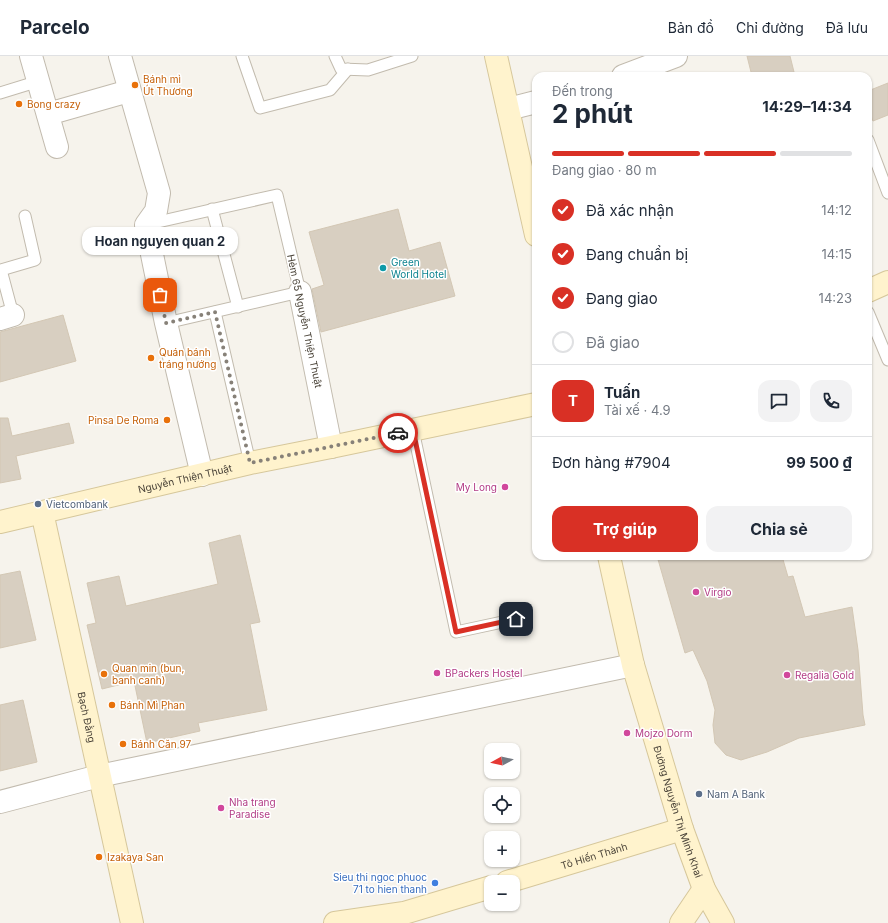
<!DOCTYPE html>
<html lang="vi">
<meta charset="utf-8">
<style>
:root{--surface:#fff;--page:#f2f2f3;--text:#1f2937;--muted:#747a83;--line:#e0e1e3;--accent:#d93025}
body{margin:0;font-family:Inter,sans-serif;background:var(--page);color:var(--text);height:100vh;display:flex;flex-direction:column;font-size:15px;white-space:nowrap}
*{box-sizing:border-box;margin:0}
p{font-size:13px;color:var(--muted)}
.icon{flex:none;width:22px;height:22px;fill:none;stroke:currentColor;stroke-width:2;stroke-linecap:round;stroke-linejoin:round}
.map{position:relative;flex:1;overflow:hidden}
.side{position:absolute;left:532px;top:16px;width:340px;height:488px;display:flex;flex-direction:column;background:var(--surface);border-radius:12px;box-shadow:0 1px 3px #0004}
.side>*{flex:none}
.needle{width:26px;rotate:262deg}
.controls{position:absolute;left:484px;top:687px;display:grid;gap:8px}
.controls a{display:grid;place-items:center;width:36px;height:36px;border-radius:8px;background:var(--surface);box-shadow:0 1px 3px #0004;font-size:20px}
.pin{position:absolute;display:grid;place-items:center;width:34px;height:34px;color:#fff;margin:-17px;border-radius:8px;box-shadow:0 2px 6px #0006}
.courier{position:absolute;display:grid;place-items:center;width:40px;height:40px;margin:-20px;border:3px solid #d93025;border-radius:50%;background:#fff;color:#222;box-shadow:0 1px 5px #0007}
.bubble{position:absolute;height:28px;border-radius:12px;background:var(--surface);box-shadow:0 1px 3px #0004;font-size:13px;font-weight:700;line-height:28px;text-align:center}
.summary em{font-style:normal;font-weight:700}
.summary div{display:flex;flex-direction:column-reverse}
.summary{display:flex;align-items:center;justify-content:space-between;height:68px;padding:0 20px}
h1{font-size:26px;font-weight:700;line-height:30px}
.bar{display:grid;grid-template-columns:repeat(4,1fr);gap:6px 4px;align-content:center;height:48px;padding:0 20px}
.bar i{height:5px;border-radius:3px;background:var(--line)}
.bar .current{background:var(--accent)}
.bar p{grid-column:span 4}
.line{display:flex;align-items:center;gap:10px;padding:0 20px;border-top:1px solid var(--line)}
.line div{flex:1}
.round{display:grid;place-items:center;flex:none;width:42px;height:42px;border-radius:12px;background:var(--page)}
ol{padding:0 20px;list-style:none}
li{display:flex;align-items:center;gap:12px;height:44px}
li p{margin-inline-start:auto}
li .icon{padding:4px;border-radius:50%;background:var(--accent);color:#fff;stroke-width:4}
li:last-child{color:var(--muted)}
li i{width:22px;height:22px;border:2px solid var(--line);border-radius:50%}
.button{display:flex;gap:8px;margin-top:auto;padding:8px 20px}
.button a{flex:1;height:46px;border-radius:12px;background:var(--accent);color:#fff;font-size:16px;font-weight:700;line-height:46px;text-align:center}
.button a+a{background:var(--page);color:var(--text)}
header{display:flex;align-items:center;gap:24px;box-sizing:border-box;height:56px;padding:0 20px;background:var(--surface);border-bottom:1px solid var(--line)}
header strong{font-size:19px}
nav{display:flex;gap:22px;margin-inline-start:auto;font-size:14px}
.map>svg:first-child{display:block}
.building{fill:#d8cfc1;stroke:#d3c7b4}
.lines{fill:none;stroke-linecap:round;stroke-linejoin:round}
.lane-casing{stroke:#c2bbae;stroke-width:13}
.street-casing{stroke:#c2bbae;stroke-width:24}
.secondary-casing{stroke:#d6c79b;stroke-width:24}
.lane{stroke:#fff;stroke-width:11}
.street{stroke:#fff;stroke-width:22}
.secondary{stroke:#fff3cd;stroke-width:22}
.done{stroke:#878178;stroke-width:4;stroke-dasharray:0 7.2}
.route{stroke:#d93025;stroke-width:5}
.food-dot{fill:#e8710a;stroke:#fff;stroke-width:1.5}
.culture-dot{fill:#0f9aa8;stroke:#fff;stroke-width:1.5}
.hotel-dot{fill:#d1479c;stroke:#fff;stroke-width:1.5}
.service-dot{fill:#5c6f8a;stroke:#fff;stroke-width:1.5}
.shop-dot{fill:#3f7fe0;stroke:#fff;stroke-width:1.5}
.labels{text-anchor:middle;stroke-width:3;stroke-linejoin:round;paint-order:stroke}
.food-label{font-size:10px;fill:#c56008;stroke:#fff;text-anchor:start}
.culture-label{font-size:10px;fill:#0d838f;stroke:#fff;text-anchor:start}
.street-label{font-size:10px;fill:#4b4439;stroke:#fff}
.hotel-label{font-size:10px;fill:#b23c85;stroke:#fff;text-anchor:start}
.service-label{font-size:10px;fill:#4e5e75;stroke:#fff;text-anchor:start}
.shop-label{font-size:10px;fill:#366cbe;stroke:#fff;text-anchor:end}
</style>
<header>
<strong>Parcelo</strong>
<nav><a>Bản đồ</a><a>Chỉ đường</a><a>Đã lưu</a></nav>
</header>
<div class="map">
<svg width="888" height="867" viewBox="0 0 888 867">
<rect width="100%" height="100%" fill="#f6f3ec"/>
<g class="building">
<path d="M747 0H790L795 20H752Z"/>
<path d="M888 27V59L873 65 868 52V35Z"/>
<path d="M398 153 409 195 440 186 455 240 321 276 312 233 324 229 309 176Z"/>
<path d="M63 259 76 305 0 326V276Z"/>
<path d="M0 362H8L12 380 69 367 74 387 16 400 21 423 0 427Z"/>
<path d="M240 479 260 566 250 568 267 654 198 667 200 675 147 687 134 625 102 633 87 569 96 567 87 527 119 520 126 550 218 528 209 487Z"/>
<path d="M657 500H782L788 521 793 520 805 561 852 551 858 594 863 659 865 669 799 682 767 696 741 704 726 699 715 687 713 669 715 654 707 625 693 594 685 597Z"/>
<path d="M20 515 36 584 0 592V519Z"/>
<path d="M23 644 37 706 0 715V649Z"/>
</g>
<g class="lines">
<g class="lane-casing">
<g id="lane">
<path d="M242 0 260 52 330 34 348 13"/>
<path d="M335 0 341 13 368 14 412 0"/>
<path d="M0 37 39 25"/>
<path d="M868 84 888 137"/>
<path d="M212 153 238 251"/>
<path d="M149 168 277 139 300 236 166 267"/>
<path d="M215 256 250 407"/>
<path d="M868 256 888 304"/>
<path d="M13 259 1 214 35 204 25 160"/>
<path d="M413 374 456 576 516 563"/>
</g>
</g>
<g class="street-casing">
<g id="street">
<path d="M31 0 57 91"/>
<path d="M120 0 159 137 156 155 146 169 166 267 202 419"/>
<path d="M623 20 676 0"/>
<path d="M508 53 536 46"/>
<path d="M48 58 129 35"/>
<path d="M300 236 331 391"/>
<path d="M0 263 13 259"/>
<path d="M0 746 99 720 633 609"/>
</g>
</g>
<g class="secondary-casing">
<g id="secondary">
<path d="M496 0 536 179"/>
<path d="M868 235 888 226"/>
<path id="s1" d="M42 456 132 867"/>
<path id="s2" d="M0 466 250 407 331 391 536 348"/>
<path id="s3" d="M609 500 633 609 682 773 704 833 723 867"/>
<path id="s4" d="M507 826 682 773"/>
<path d="M335 867 404 857 491 831"/>
<path d="M681 867 704 833"/>
</g>
</g>
<use href="#lane" class="lane"/>
<use href="#street" class="street"/>
<use href="#secondary" class="secondary"/>
</g>
<g class="lines">
<path class="done" d="M160 239 166 267 215 256 250 407 398 377"/>
<path class="route" d="M398 377 413 374 456 576 516 563"/>
</g>
<g class="food-dot">
<circle cx="135" cy="29" r="4"/>
<circle cx="19" cy="48" r="4"/>
<circle cx="151" cy="302" r="4"/>
<circle cx="167" cy="364" r="4"/>
<circle cx="104" cy="618" r="4"/>
<circle cx="112" cy="649" r="4"/>
<circle cx="123" cy="688" r="4"/>
<circle cx="99" cy="801" r="4"/>
</g>
<circle class="culture-dot" cx="383" cy="212" r="4"/>
<g class="hotel-dot">
<circle cx="505" cy="431" r="4"/>
<circle cx="696" cy="536" r="4"/>
<circle cx="437" cy="617" r="4"/>
<circle cx="787" cy="619" r="4"/>
<circle cx="627" cy="677" r="4"/>
<circle cx="221" cy="752" r="4"/>
</g>
<g class="service-dot">
<circle cx="38" cy="448" r="4"/>
<circle cx="699" cy="738" r="4"/>
</g>
<circle class="shop-dot" cx="435" cy="827" r="4"/>
<g class="labels">
<g class="food-label">
<text x="143" y="27">Bánh mì<tspan x="143" dy="12">Út Thương</tspan></text>
<text x="27" y="52">Bong crazy</text>
<text x="159" y="300">Quán bánh<tspan x="159" dy="12">tráng nướng</tspan></text>
<text x="159" y="368" text-anchor="end">Pinsa De Roma</text>
<text x="112" y="616">Quan min (bun,<tspan x="112" dy="12">banh canh)</tspan></text>
<text x="120" y="653">Bánh Mì Phan</text>
<text x="131" y="692">Bánh Căn 97</text>
<text x="107" y="805">Izakaya San</text>
</g>
<g class="culture-label">
<text x="391" y="210">Green<tspan x="391" dy="12">World Hotel</tspan></text>
</g>
<g class="street-label">
<text transform="translate(305 265) rotate(78)" y="4">Hẻm 65 Nguyễn Thiện Thuật</text>
<text dy="4" stroke="none"><textPath href="#s2" startOffset="190">Nguyễn Thiện Thuật</textPath></text>
<text dy="4" stroke="none"><textPath href="#s1" startOffset="210">Bạch Đằng</textPath></text>
<text dy="4" stroke="none"><textPath href="#s3" startOffset="265">Đường Nguyễn Thị Minh Khai</textPath></text>
<text dy="4" stroke="none"><textPath href="#s4" startOffset="91">Tô Hiến Thành</textPath></text>
</g>
<g class="hotel-label">
<text x="497" y="435" text-anchor="end">My Long</text>
<text x="704" y="540">Virgio</text>
<text x="445" y="621">BPackers Hostel</text>
<text x="795" y="623">Regalia Gold</text>
<text x="635" y="681">Mojzo Dorm</text>
<text x="229" y="750">Nha trang<tspan x="229" dy="12">Paradise</tspan></text>
</g>
<g class="service-label">
<text x="46" y="452">Vietcombank</text>
<text x="707" y="742">Nam A Bank</text>
</g>
<g class="shop-label">
<text x="427" y="825">Sieu thi ngoc phuoc<tspan x="427" dy="12">71 to hien thanh</tspan></text>
</g>
</g>
</svg>
<div class="controls">
<a><svg class="needle" viewBox="-14 -14 28 28"><path d="M0-13l5 13h-10z" fill="#e53935"/><path d="M0 13l5-13h-10z" fill="#747a83"/></svg></a>
<a><svg class="icon" aria-label="locate" viewBox="0 0 24 24"><circle cx="12" cy="12" r="6"/><path d="M12 2v4M12 18v4M2 12h4M18 12h4"/></svg></a>
<a>+</a>
<a>−</a>
</div>
<div class="pin" style="left:160px;top:239px;background:#ea580c"><svg class="icon" aria-label="bag" viewBox="0 0 24 24"><path d="M5 8h14l-1 12H6zM9 8a3 3 0 0 1 6 0"/></svg></div>
<div class="pin" style="left:516px;top:563px;background:#1f2937"><svg class="icon" aria-label="home" viewBox="0 0 24 24"><path d="M3 11l9-7 9 7M6 9v11h12V9"/></svg></div>
<div class="courier" style="left:398px;top:377px"><svg class="icon" aria-label="car" viewBox="0 0 24 24"><path d="M5 17H2v-5l4-1 3-4h7l3 4 3 1v5h-3M9 17h6M6 11h13"/><circle cx="7" cy="17" r="2"/><circle cx="17" cy="17" r="2"/></svg></div>
<div class="bubble" style="left:82px;top:171px;width:156px">Hoan nguyen quan 2</div>
<section class="side">
<div class="summary"><div><h1>2 phút</h1><p>Đến trong</p></div><em>14:29–14:34</em></div>
<div class="bar"><i class="current"></i><i class="current"></i><i class="current"></i><i></i><p>Đang giao · 80 m</p></div>
<ol>
<li><svg class="icon" aria-label="check" viewBox="0 0 24 24"><path d="M5 12l5 5 9-10"/></svg>Đã xác nhận<p>14:12</p></li>
<li><svg class="icon" aria-label="check" viewBox="0 0 24 24"><path d="M5 12l5 5 9-10"/></svg>Đang chuẩn bị<p>14:15</p></li>
<li><svg class="icon" aria-label="check" viewBox="0 0 24 24"><path d="M5 12l5 5 9-10"/></svg>Đang giao<p>14:23</p></li>
<li><i></i>Đã giao</li>
</ol>
<div class="line" style="height:72px"><b class="round" style="background:var(--accent);color:#fff">T</b><div><b>Tuấn</b><p>Tài xế · 4.9</p></div><a class="round"><svg class="icon" aria-label="chat" viewBox="0 0 24 24"><path d="M4 5h16v11H9l-5 4z"/></svg></a><a class="round"><svg class="icon" aria-label="phone" viewBox="0 0 24 24"><path d="M5 4h4l2 5-3 2q2 4 5 5l2-3 5 2v4C11 20 4 13 5 4z"/></svg></a></div>
<div class="line" style="height:52px"><div>Đơn hàng #7904</div><b>99 500 ₫</b></div>
<div class="button"><a>Trợ giúp</a><a>Chia sẻ</a></div>
</section>
</div>
